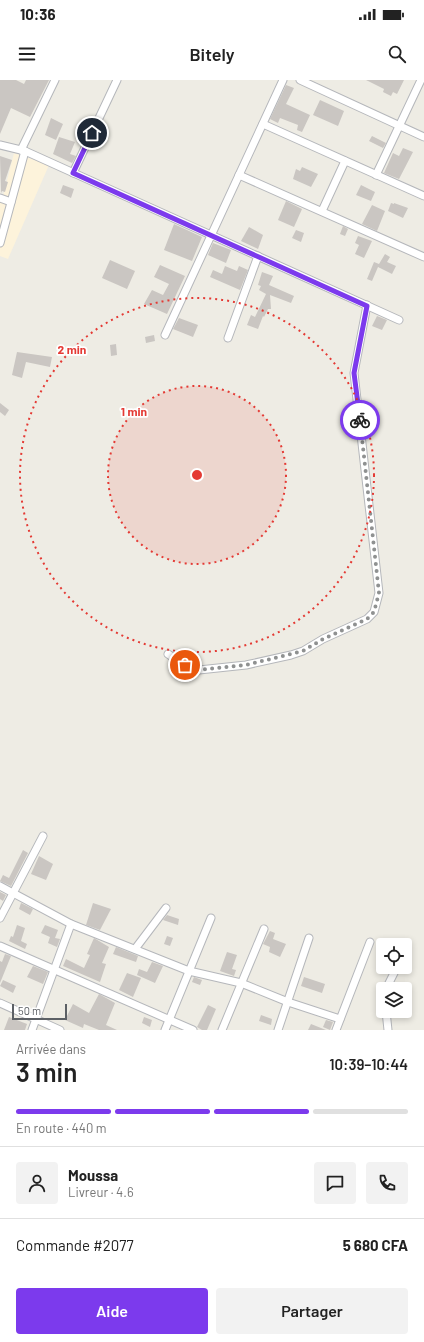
<!DOCTYPE html>
<html lang="fr">
<meta charset="utf-8">
<style>
:root{--surface:#fff;--page:#f2f2f2;--text:#222;--muted:#767676;--line:#e0e0e0;--accent:#7c3aed}
body{margin:0;font-family:Barlow,sans-serif;background:var(--page);color:var(--text);height:100vh;display:flex;flex-direction:column;font-size:15px;white-space:nowrap}
*{box-sizing:border-box;margin:0}
p{font-size:13px;color:var(--muted)}
.icon{flex:none;width:22px;height:22px;fill:none;stroke:currentColor;stroke-width:2;stroke-linecap:round;stroke-linejoin:round}
.map{position:relative;height:950px;overflow:hidden}
.sheet{display:flex;flex-direction:column;background:var(--surface);flex:1}
.sheet>*{flex:none}
.fabs{position:absolute;left:376px;top:858px;display:grid;gap:8px}
.fabs a{display:grid;place-items:center;width:36px;height:36px;border-radius:4px;background:var(--surface);box-shadow:0 2px 6px #0003;font-size:20px}
.scale{position:absolute;left:12px;bottom:10px;width:55px;box-sizing:border-box;padding-left:4px;border:2px solid #5c6065;border-top:0;font-size:11px;line-height:14px;white-space:nowrap;color:#5c6065;-webkit-text-stroke:3px #fff;paint-order:stroke}
.pin{position:absolute;display:grid;place-items:center;width:34px;height:34px;color:#fff;margin:-17px;border:2px solid #fff;border-radius:50%;box-shadow:0 1px 4px #0007}
.courier{position:absolute;display:grid;place-items:center;width:40px;height:40px;margin:-20px;border:3px solid #7c3aed;border-radius:50%;background:#fff;color:#222;box-shadow:0 1px 5px #0007}
.head em{font-style:normal;font-weight:600}
.head div{display:flex;flex-direction:column-reverse}
.head{display:flex;align-items:center;justify-content:space-between;height:68px;padding:0 16px}
h1{font-size:26px;font-weight:600;line-height:30px}
.bar{display:grid;grid-template-columns:repeat(4,1fr);gap:6px 4px;align-content:center;height:48px;padding:0 16px}
.bar i{height:5px;border-radius:3px;background:var(--line)}
.bar .active{background:var(--accent)}
.bar p{grid-column:span 4}
.line{display:flex;align-items:center;gap:10px;padding:0 16px;border-top:1px solid var(--line)}
.line div{flex:1}
.round{display:grid;place-items:center;flex:none;width:42px;height:42px;border-radius:4px;background:var(--page)}
.button{display:flex;gap:8px;margin-top:auto;padding:8px 16px}
.button a{flex:1;height:46px;border-radius:4px;background:var(--accent);color:#fff;font-size:16px;font-weight:600;line-height:46px;text-align:center}
.button a+a{background:var(--page);color:var(--text)}
.status{display:flex;justify-content:space-between;align-items:center;height:28px;padding:0 20px;background:var(--surface);direction:ltr}
.status svg{height:11px;fill:currentColor}
header{display:flex;justify-content:space-between;align-items:center;height:52px;padding:0 16px;background:var(--surface);font-size:18px;font-weight:600}
.map>svg:first-child{display:block}
.commercial{fill:#fdf3db}
.building{fill:#cac6c2}
.lines{fill:none;stroke-linecap:round;stroke-linejoin:round}
.minor-casing{stroke:#b5b7bb;stroke-width:9}
.minor{stroke:#fff;stroke-width:7}
.done{stroke:#8f9191;stroke-width:4;stroke-dasharray:0 7.2}
.route{stroke:#7c3aed;stroke-width:5}
.ring{fill:none;stroke:#e43a34;stroke-width:2;stroke-dasharray:2 4}
.centre{fill:#e43a34;stroke:#fff;stroke-width:2}
.ring-label{font-size:12px;text-anchor:middle;font-weight:bold;fill:#e43a34;stroke:#fff;stroke-width:3.5;stroke-linejoin:round;paint-order:stroke}
</style>
<div class="status"><b>10:36</b><svg viewBox="0 0 49 12"><path d="M0 12V9h3v3zM5 12V6h3v6zM10 12V3h3v9zM15 12V0h3v12zM26 1h20v11H26zM47 4h2v5h-2z"/></svg></div>
<header><svg class="icon" aria-label="menu" viewBox="0 0 24 24"><path d="M4 6h16M4 12h16M4 18h16"/></svg>Bitely<svg class="icon" aria-label="search" viewBox="0 0 24 24"><circle cx="10" cy="10" r="6"/><path d="M15 15l6 6"/></svg></header>
<div class="map">
<svg width="424" height="950" viewBox="0 0 424 950">
<rect width="100%" height="100%" fill="#eeece4"/>
<path class="commercial" d="M14 73 49 85 8 179 0 176V115L3 116Z"/>
<g class="building">
<path d="M0 0H16L24 4 26 0H49L30 37 11 28 0 54Z"/>
<path d="M366 0H404L397 14 393 12 391 16 383 12 384 9Z"/>
<path d="M286 5 294 8 286 24 310 35 302 52 297 50 298 45 280 38 278 43 270 39Z"/>
<path d="M320 20 344 31 338 46 313 35Z"/>
<path d="M51 38 63 44 56 60 45 55Z"/>
<path d="M79 49 86 52 82 59 76 56Z"/>
<path d="M372 56 386 63 383 68 369 61Z"/>
<path d="M59 57 75 62 70 74 76 76 72 83 53 74Z"/>
<path d="M403 68 413 72 399 99 384 93 393 73 399 76Z"/>
<path d="M0 76 12 80 5 101 8 102 5 112 2 111 1 113Z"/>
<path d="M302 87 318 94 311 107 293 99 296 89 300 91Z"/>
<path d="M63 105 74 109 71 118 60 113Z"/>
<path d="M361 105 375 112 371 121 356 115Z"/>
<path d="M286 121 302 129 294 147 278 140Z"/>
<path d="M391 123 394 124V123L408 128 403 138 388 131Z"/>
<path d="M372 125 385 131 377 151 362 144Z"/>
<path d="M174 144 202 157 192 181 164 170Z"/>
<path d="M343 146 348 149 345 156 340 154Z"/>
<path d="M249 147 263 155 258 169 241 161Z"/>
<path d="M296 150 304 153 301 162 292 158Z"/>
<path d="M358 156 372 161 364 178 355 174 359 165 355 163Z"/>
<path d="M213 163 231 170 226 183 208 175Z"/>
<path d="M385 174 390 177 387 182 396 186 392 194 378 187 372 201 367 199 374 182 379 184Z"/>
<path d="M110 180 135 191 127 209 102 198Z"/>
<path d="M160 185 185 196 167 234 144 224 152 210 163 215 169 204 154 197Z"/>
<path d="M225 186 237 191 239 186 248 190 240 210 210 197 213 190 222 194Z"/>
<path d="M262 192 273 196 269 205 294 216 291 223 270 215 271 229H268L264 237 263 236 258 249 247 245 251 235 255 237 266 214 259 210 261 206 258 205Z"/>
<path d="M377 236 387 240 382 250 372 246Z"/>
<path d="M179 238 198 245 193 257 173 249Z"/>
<path d="M154 255 155 261 146 263 145 257Z"/>
<path d="M116 264 117 275 111 276 110 265Z"/>
<path d="M17 272 52 277 50 287 26 282 22 298 12 295Z"/>
<path d="M0 323 9 330 5 336 0 332Z"/>
<path d="M23 770 28 773 11 806 0 801 3 795 9 798Z"/>
<path d="M39 776 53 784 46 800 31 794Z"/>
<path d="M0 812 6 815 3 821 0 819Z"/>
<path d="M21 823 33 829 30 835 19 829Z"/>
<path d="M93 823 111 829 100 850 86 845Z"/>
<path d="M167 835 179 839 178 845 163 840Z"/>
<path d="M17 845 25 848 21 861 27 864 25 869 9 861 11 856 13 857Z"/>
<path d="M45 845 58 850 55 858 60 859 57 867 48 863 50 857 41 853Z"/>
<path d="M270 851 275 853 273 859 286 864 280 877 269 872 270 867 263 864Z"/>
<path d="M167 856 173 858 170 866 164 864Z"/>
<path d="M94 858 109 867 102 883 106 884 100 902 63 886 66 879 84 888 90 875 87 874Z"/>
<path d="M116 867 138 876 136 882 113 874Z"/>
<path d="M227 872 237 875 232 889 236 890 234 896 220 891Z"/>
<path d="M5 874 11 876 0 903V881L2 882Z"/>
<path d="M152 882 163 886 155 903 137 895 139 889 147 892Z"/>
<path d="M33 886 48 892 43 904 27 897Z"/>
<path d="M127 893 141 898 133 917 119 910Z"/>
<path d="M194 897 202 900 200 905 192 902Z"/>
<path d="M304 897 325 904 322 913 301 906Z"/>
<path d="M3 900 16 906 13 913 0 906Z"/>
<path d="M99 914 115 923 106 945 117 950H99L84 944 83 948 65 940 73 924 89 933Z"/>
<path d="M208 925 216 929 207 950H202L197 947Z"/>
<path d="M261 935 272 939 271 945 259 941Z"/>
<path d="M9 937 27 944 25 950H4Z"/>
<path d="M144 937 152 940 150 947 142 943Z"/>
<path d="M326 940 333 942 330 950 323 947Z"/>
<path d="M311 944 326 950H308Z"/>
</g>
<g class="lines">
<g class="minor-casing">
<g id="minor">
<path d="M300 0 424 57"/>
<path d="M263 44 424 116"/>
<path d="M0 65 25 71 399 240"/>
<path d="M21 70 55 0"/>
<path d="M73 93 117 0"/>
<path d="M239 95 424 177"/>
<path d="M376 95 421 0"/>
<path d="M0 118 11 122"/>
<path d="M322 131 345 81"/>
<path d="M0 163 25 71"/>
<path d="M165 255 283 0"/>
<path d="M228 258 258 176"/>
<path d="M168 574 192 590H199L246 585 291 575 303 571 323 559 367 539 374 532 379 513 354 293 367 225"/>
<path d="M0 806 71 844 189 891 241 903 288 922 340 939"/>
<path d="M0 838 43 756"/>
<path d="M0 866 193 950"/>
<path d="M135 869 166 828"/>
<path d="M405 872V871"/>
<path d="M386 909 397 887"/>
<path d="M0 923 60 950"/>
<path d="M386 931 388 950"/>
<path d="M32 950 71 844"/>
<path d="M165 950 211 838"/>
<path d="M222 950 264 849"/>
<path d="M278 950 309 858"/>
<path d="M336 950 370 862"/>
</g>
</g>
<use href="#minor" class="minor"/>
</g>
<g class="lines">
<path class="done" d="M185 585 192 590H199L246 585 303 571 323 559 367 539 374 532 379 513 360 340"/>
<path class="route" d="M92 53 73 93 367 226 354 293 360 340"/>
</g>
<circle cx="197" cy="395" r="89" fill="#e43a34" fill-opacity=".12"/>
<g class="ring">
<circle cx="197" cy="395" r="89"/>
<circle cx="197" cy="395" r="177"/>
</g>
<circle cx="197" cy="395" r="6" class="centre"/>
<g class="ring-label">
<text x="72" y="274">2 min</text>
<text x="134" y="336">1 min</text>
</g>
</svg>
<div class="fabs">
<a><svg class="icon" aria-label="locate" viewBox="0 0 24 24"><circle cx="12" cy="12" r="6"/><path d="M12 2v4M12 18v4M2 12h4M18 12h4"/></svg></a>
<a><svg class="icon" aria-label="layers" viewBox="0 0 24 24"><path d="M12 4l9 5-9 5-9-5zM3 14l9 5 9-5"/></svg></a>
</div>
<div class="scale">50 m</div>
<div class="pin" style="left:185px;top:585px;background:#ea580c"><svg class="icon" aria-label="bag" viewBox="0 0 24 24"><path d="M5 8h14l-1 12H6zM9 8a3 3 0 0 1 6 0"/></svg></div>
<div class="pin" style="left:92px;top:53px;background:#1f2937"><svg class="icon" aria-label="home" viewBox="0 0 24 24"><path d="M3 11l9-7 9 7M6 9v11h12V9"/></svg></div>
<div class="courier" style="left:360px;top:340px"><svg class="icon" aria-label="bike" viewBox="0 0 24 24"><circle cx="6" cy="16" r="4"/><circle cx="18" cy="16" r="4"/><path d="M6 16l4-8h5l3 8M10 8l3 8H6M13 5h3"/></svg></div>
</div>
<section class="sheet">
<div class="head"><div><h1>3 min</h1><p>Arrivée dans</p></div><em>10:39–10:44</em></div>
<div class="bar"><i class="active"></i><i class="active"></i><i class="active"></i><i></i><p>En route · 440 m</p></div>
<div class="line" style="height:72px"><a class="round"><svg class="icon" aria-label="person" viewBox="0 0 24 24"><circle cx="12" cy="8" r="4"/><path d="M4 21q1-7 8-7t8 7"/></svg></a><div><b>Moussa</b><p>Livreur · 4.6</p></div><a class="round"><svg class="icon" aria-label="chat" viewBox="0 0 24 24"><path d="M4 5h16v11H9l-5 4z"/></svg></a><a class="round"><svg class="icon" aria-label="phone" viewBox="0 0 24 24"><path d="M5 4h4l2 5-3 2q2 4 5 5l2-3 5 2v4C11 20 4 13 5 4z"/></svg></a></div>
<div class="line" style="height:52px"><div>Commande #2077</div><b>5 680 CFA</b></div>
<div class="button"><a>Aide</a><a>Partager</a></div>
</section>
